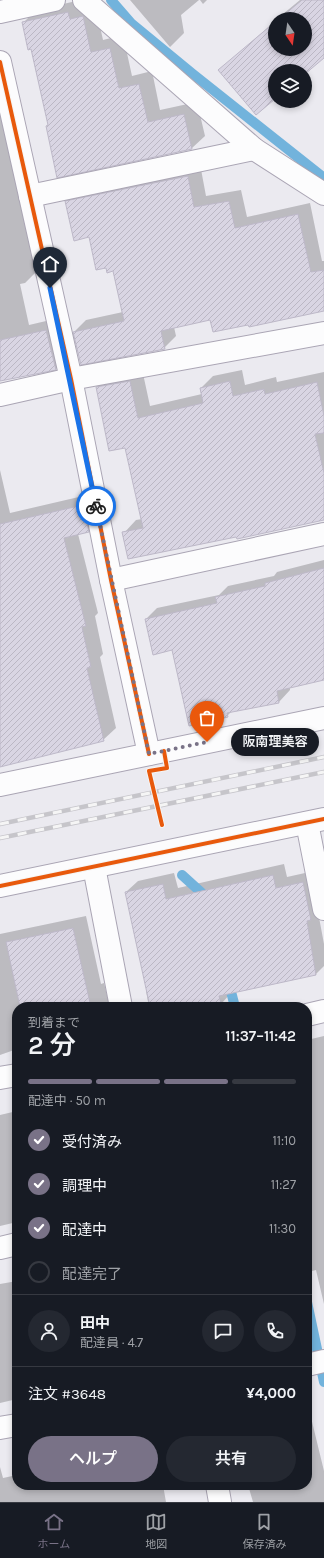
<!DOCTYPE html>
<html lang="ja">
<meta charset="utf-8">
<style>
:root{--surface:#171b24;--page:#242831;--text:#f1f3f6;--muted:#9ea1a6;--line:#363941;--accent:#797287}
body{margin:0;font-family:Karla,"Noto Sans JP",sans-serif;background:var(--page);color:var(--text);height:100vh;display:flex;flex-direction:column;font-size:15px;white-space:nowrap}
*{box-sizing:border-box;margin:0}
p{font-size:13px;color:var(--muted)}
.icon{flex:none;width:22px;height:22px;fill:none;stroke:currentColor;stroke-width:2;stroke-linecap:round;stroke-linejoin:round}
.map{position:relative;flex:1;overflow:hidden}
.details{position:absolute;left:12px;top:1002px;width:300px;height:488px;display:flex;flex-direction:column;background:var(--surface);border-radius:16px;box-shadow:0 2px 6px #0003}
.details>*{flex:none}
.needle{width:26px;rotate:167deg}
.controls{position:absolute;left:268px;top:12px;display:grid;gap:8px}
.controls a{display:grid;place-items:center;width:44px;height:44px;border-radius:50%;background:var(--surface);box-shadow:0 2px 6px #0003;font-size:20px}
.pin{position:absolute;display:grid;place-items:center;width:34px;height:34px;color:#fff;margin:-41px -17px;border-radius:50% 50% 50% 0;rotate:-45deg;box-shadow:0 0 4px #0007}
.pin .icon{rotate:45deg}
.courier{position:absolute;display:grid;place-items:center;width:40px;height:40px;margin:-20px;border:3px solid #1a73e8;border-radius:50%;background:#fff;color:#222;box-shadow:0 1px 5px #0007}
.bubble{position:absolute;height:28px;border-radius:14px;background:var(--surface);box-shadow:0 2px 6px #0003;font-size:13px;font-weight:600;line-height:28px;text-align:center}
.summary em{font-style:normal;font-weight:600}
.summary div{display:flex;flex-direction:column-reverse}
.summary{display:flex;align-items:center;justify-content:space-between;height:68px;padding:0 16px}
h1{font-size:26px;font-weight:600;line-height:30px}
.bar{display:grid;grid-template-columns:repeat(4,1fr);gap:6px 4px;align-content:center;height:48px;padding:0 16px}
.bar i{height:5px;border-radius:3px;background:var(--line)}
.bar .active{background:var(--accent)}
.bar p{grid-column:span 4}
.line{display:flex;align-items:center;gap:10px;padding:0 16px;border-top:1px solid var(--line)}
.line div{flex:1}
.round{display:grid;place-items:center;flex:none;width:42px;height:42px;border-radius:21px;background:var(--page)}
ol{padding:0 16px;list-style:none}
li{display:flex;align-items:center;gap:12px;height:44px}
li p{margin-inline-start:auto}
li .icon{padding:4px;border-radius:50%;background:var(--accent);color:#fff;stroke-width:4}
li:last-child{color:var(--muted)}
li i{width:22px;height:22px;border:2px solid var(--line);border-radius:50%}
.primary-button{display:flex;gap:8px;margin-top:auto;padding:8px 16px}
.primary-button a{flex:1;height:46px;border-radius:24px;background:var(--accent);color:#fff;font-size:16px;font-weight:600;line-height:46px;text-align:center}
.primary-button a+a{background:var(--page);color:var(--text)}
.menu{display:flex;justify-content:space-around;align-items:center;height:56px;border-top:1px solid var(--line);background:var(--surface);font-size:11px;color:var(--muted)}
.menu a{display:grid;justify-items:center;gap:2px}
.menu .active{color:var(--accent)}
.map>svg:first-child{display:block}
.shadow{fill:#0003}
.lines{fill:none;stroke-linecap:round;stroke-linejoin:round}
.stream{stroke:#72b3dc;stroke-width:10}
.building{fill:url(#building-hatch);stroke:#bdb8c8}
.minor-casing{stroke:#aaa5b4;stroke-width:24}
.minor{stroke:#fcfcfd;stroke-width:22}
.rail-casing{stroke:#c6c5ca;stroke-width:4.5}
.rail{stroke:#f5f5f5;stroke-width:3;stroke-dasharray:9;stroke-linecap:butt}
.cycleway-casing{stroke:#f5f5f5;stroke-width:6}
.cycleway{stroke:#e8590c;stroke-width:4}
.done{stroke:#797287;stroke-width:4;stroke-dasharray:0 7.2}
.route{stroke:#1a73e8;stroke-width:5}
</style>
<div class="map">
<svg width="324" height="1502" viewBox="0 0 324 1502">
<defs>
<pattern id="building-hatch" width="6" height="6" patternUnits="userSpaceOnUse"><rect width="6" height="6" fill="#d9d5e3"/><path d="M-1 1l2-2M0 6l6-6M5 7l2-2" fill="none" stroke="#bbb7c4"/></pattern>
</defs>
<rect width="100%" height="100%" fill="#ebeaf0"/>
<g class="shadow">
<path d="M81 0 95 4 103 40 123 35 132 76 152 71 160 110 197 102 205 136 192 148 47 126 49 124 31 48 23 23 36 10Z"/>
<path d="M130 0H199L181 15 184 33 170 47Z"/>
<path d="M200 0H207L203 4Z"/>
<path d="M300 0H324V57L305 73V71H275V98L220 70 275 21V49H305V19H277Z"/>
<path d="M0 94 38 270 25 283 20 284 29 325 59 318 68 356 56 369 0 380Z"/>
<path d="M200 164 206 196 241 190 247 217 310 203 322 261H324V310L249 324 211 319 174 327 176 336 164 348 74 332 86 320 123 312 114 270 66 202 78 190Z"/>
<path d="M142 369 150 406 202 394 201 388 213 376 242 370 245 385 276 377 277 382 324 372V518L124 533 136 520 142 519 126 446 97 388 109 375Z"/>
<path d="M0 470 10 513 96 493 101 519 88 532 78 534 98 613 95 616 103 654 100 657 116 728 103 740 0 766Z"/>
<path d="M324 560V679L290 687V690L279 702 232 711 227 716 173 649 146 619 157 608 219 595 228 586 274 576 277 572Z"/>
<path d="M284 864 287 877 314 871 318 912 324 944V966L316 974 232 992 221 1004 206 1007H149L146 991 147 990 126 892 138 881 174 873 178 888Z"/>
<path d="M86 916 101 984 104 983 110 1007H17V1049L0 1055V934Z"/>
<path d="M324 1036V1304L316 1270 308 1272 307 1269V1040Z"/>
<path d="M17 1111V1222L0 1226V1115Z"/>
<path d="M17 1281V1399L0 1403V1284Z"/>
<path d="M307 1401 324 1471V1502H253L248 1485H307Z"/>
<path d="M0 1467 3 1478 17 1475V1485H91L92 1490 117 1485H163L166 1502H0Z"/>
</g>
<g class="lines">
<g class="stream">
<path d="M111 0 131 23 193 74 324 178"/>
<path d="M182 875 204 895 206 903"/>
<path d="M228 980 235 1007"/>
<path d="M307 1302 324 1382"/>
</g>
</g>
<g class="building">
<path d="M302 0H324V58L305 74V71H275V99L256 115 218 70 275 22V49H305V19H279Z"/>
<path d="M68 12 70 19 83 16 91 52 110 48 119 88 139 84 148 122 184 114 192 149 57 178 46 126 48 125 31 49 28 50 22 22Z"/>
<path d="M188 176 194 207 229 201 235 228 298 214 311 272 324 270V311L249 327 248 325 213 332 210 320 161 331 165 349 81 365 73 332 124 321 113 271 107 273 106 268 96 270 89 237 74 241 65 201Z"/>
<path d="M46 330 56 370 0 381V340Z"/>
<path d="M130 381 138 418 203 403 200 388 230 381 233 396 264 389 265 394 317 382 324 416V433L315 434 324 473V520L237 539 236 537 128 559 122 532 143 528 125 448 109 451 96 387Z"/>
<path d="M83 505 89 532 64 538 86 626 82 627 91 667 87 668 104 741 0 767V524Z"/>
<path d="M324 568V680L277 691 279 703 227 713 228 717 189 726 172 650 153 655 145 619 217 603 215 597 265 586V583Z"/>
<path d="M273 875 276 888 303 882 311 920 307 921 316 975 219 996 222 1007H150L125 892 163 884 166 899Z"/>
<path d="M73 928 91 1007H20L6 942Z"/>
</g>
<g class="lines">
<g class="minor-casing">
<g id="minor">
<path d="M84 0 254 149 324 194"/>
<path d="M0 12 54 0"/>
<path d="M0 62 71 379 111 580 149 754"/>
<path d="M30 196 254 149"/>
<path d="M0 395 71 379 324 333"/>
<path d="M111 580 324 534"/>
<path d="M0 785 324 718"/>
<path d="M307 823 324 909"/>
<path d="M94 867 121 1007"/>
<path d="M0 886 324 819"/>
<path d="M307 1015 324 1011"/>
<path d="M0 1078 17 1075"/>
<path d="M0 1248 17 1244"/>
<path d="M307 1365 324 1361"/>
<path d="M0 1428 17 1425"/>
<path d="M217 1485 220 1502"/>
</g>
</g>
<use href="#minor" class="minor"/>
<g class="rail-casing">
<g id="rail">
<path d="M0 824 324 757"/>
<path d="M0 838 324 772"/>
</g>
</g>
<use href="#rail" class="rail"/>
<g class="cycleway-casing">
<g id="cycleway">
<path d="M0 62 71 379 111 580 149 754"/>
<path d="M162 825 149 771 167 768 164 751"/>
<path d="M0 886 324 819"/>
</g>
</g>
<use href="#cycleway" class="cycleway"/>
</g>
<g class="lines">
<path class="done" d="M96 506 149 754 207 742"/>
<path class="route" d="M50 288 96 506"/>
</g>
</svg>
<div class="controls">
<a><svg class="needle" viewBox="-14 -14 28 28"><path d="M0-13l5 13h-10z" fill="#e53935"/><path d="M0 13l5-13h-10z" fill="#9ea1a6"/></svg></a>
<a><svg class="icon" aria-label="layers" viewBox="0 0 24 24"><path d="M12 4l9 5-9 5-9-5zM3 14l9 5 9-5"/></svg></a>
</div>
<div class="pin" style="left:207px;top:742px;background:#ea580c"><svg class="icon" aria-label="bag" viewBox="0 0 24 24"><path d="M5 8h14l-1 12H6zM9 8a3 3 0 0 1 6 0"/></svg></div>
<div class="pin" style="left:50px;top:288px;background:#1f2937"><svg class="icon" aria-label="home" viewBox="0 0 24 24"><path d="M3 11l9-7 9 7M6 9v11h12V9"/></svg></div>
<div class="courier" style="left:96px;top:506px"><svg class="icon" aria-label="bike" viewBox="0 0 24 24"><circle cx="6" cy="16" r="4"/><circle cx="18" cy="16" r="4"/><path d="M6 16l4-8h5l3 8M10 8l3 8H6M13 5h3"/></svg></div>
<div class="bubble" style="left:231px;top:728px;width:88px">阪南理美容</div>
<section class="details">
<div class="summary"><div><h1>2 分</h1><p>到着まで</p></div><em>11:37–11:42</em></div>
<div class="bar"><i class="active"></i><i class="active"></i><i class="active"></i><i></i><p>配達中 · 50 m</p></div>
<ol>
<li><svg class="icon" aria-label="check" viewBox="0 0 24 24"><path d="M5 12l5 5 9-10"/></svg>受付済み<p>11:10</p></li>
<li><svg class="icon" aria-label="check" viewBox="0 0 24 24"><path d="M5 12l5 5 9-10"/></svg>調理中<p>11:27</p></li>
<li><svg class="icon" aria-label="check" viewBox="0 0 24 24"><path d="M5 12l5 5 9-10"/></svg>配達中<p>11:30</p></li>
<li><i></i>配達完了</li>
</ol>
<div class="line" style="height:72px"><a class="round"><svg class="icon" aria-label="person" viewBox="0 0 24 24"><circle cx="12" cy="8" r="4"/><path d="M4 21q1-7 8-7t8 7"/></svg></a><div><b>田中</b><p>配達員 · 4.7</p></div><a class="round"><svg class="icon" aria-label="chat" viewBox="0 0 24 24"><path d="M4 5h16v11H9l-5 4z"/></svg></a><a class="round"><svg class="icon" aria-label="phone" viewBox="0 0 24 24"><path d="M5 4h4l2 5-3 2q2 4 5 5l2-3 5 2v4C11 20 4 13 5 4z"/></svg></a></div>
<div class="line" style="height:52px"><div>注文 #3648</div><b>¥4,000</b></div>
<div class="primary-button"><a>ヘルプ</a><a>共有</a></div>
</section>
</div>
<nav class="menu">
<a class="active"><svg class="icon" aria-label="home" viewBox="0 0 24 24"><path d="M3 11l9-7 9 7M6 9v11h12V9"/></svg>ホーム</a>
<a><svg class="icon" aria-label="map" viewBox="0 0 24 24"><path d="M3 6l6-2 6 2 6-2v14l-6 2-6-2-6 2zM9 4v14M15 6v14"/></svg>地図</a>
<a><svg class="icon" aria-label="saved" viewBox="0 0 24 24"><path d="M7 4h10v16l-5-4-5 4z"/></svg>保存済み</a>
</nav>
